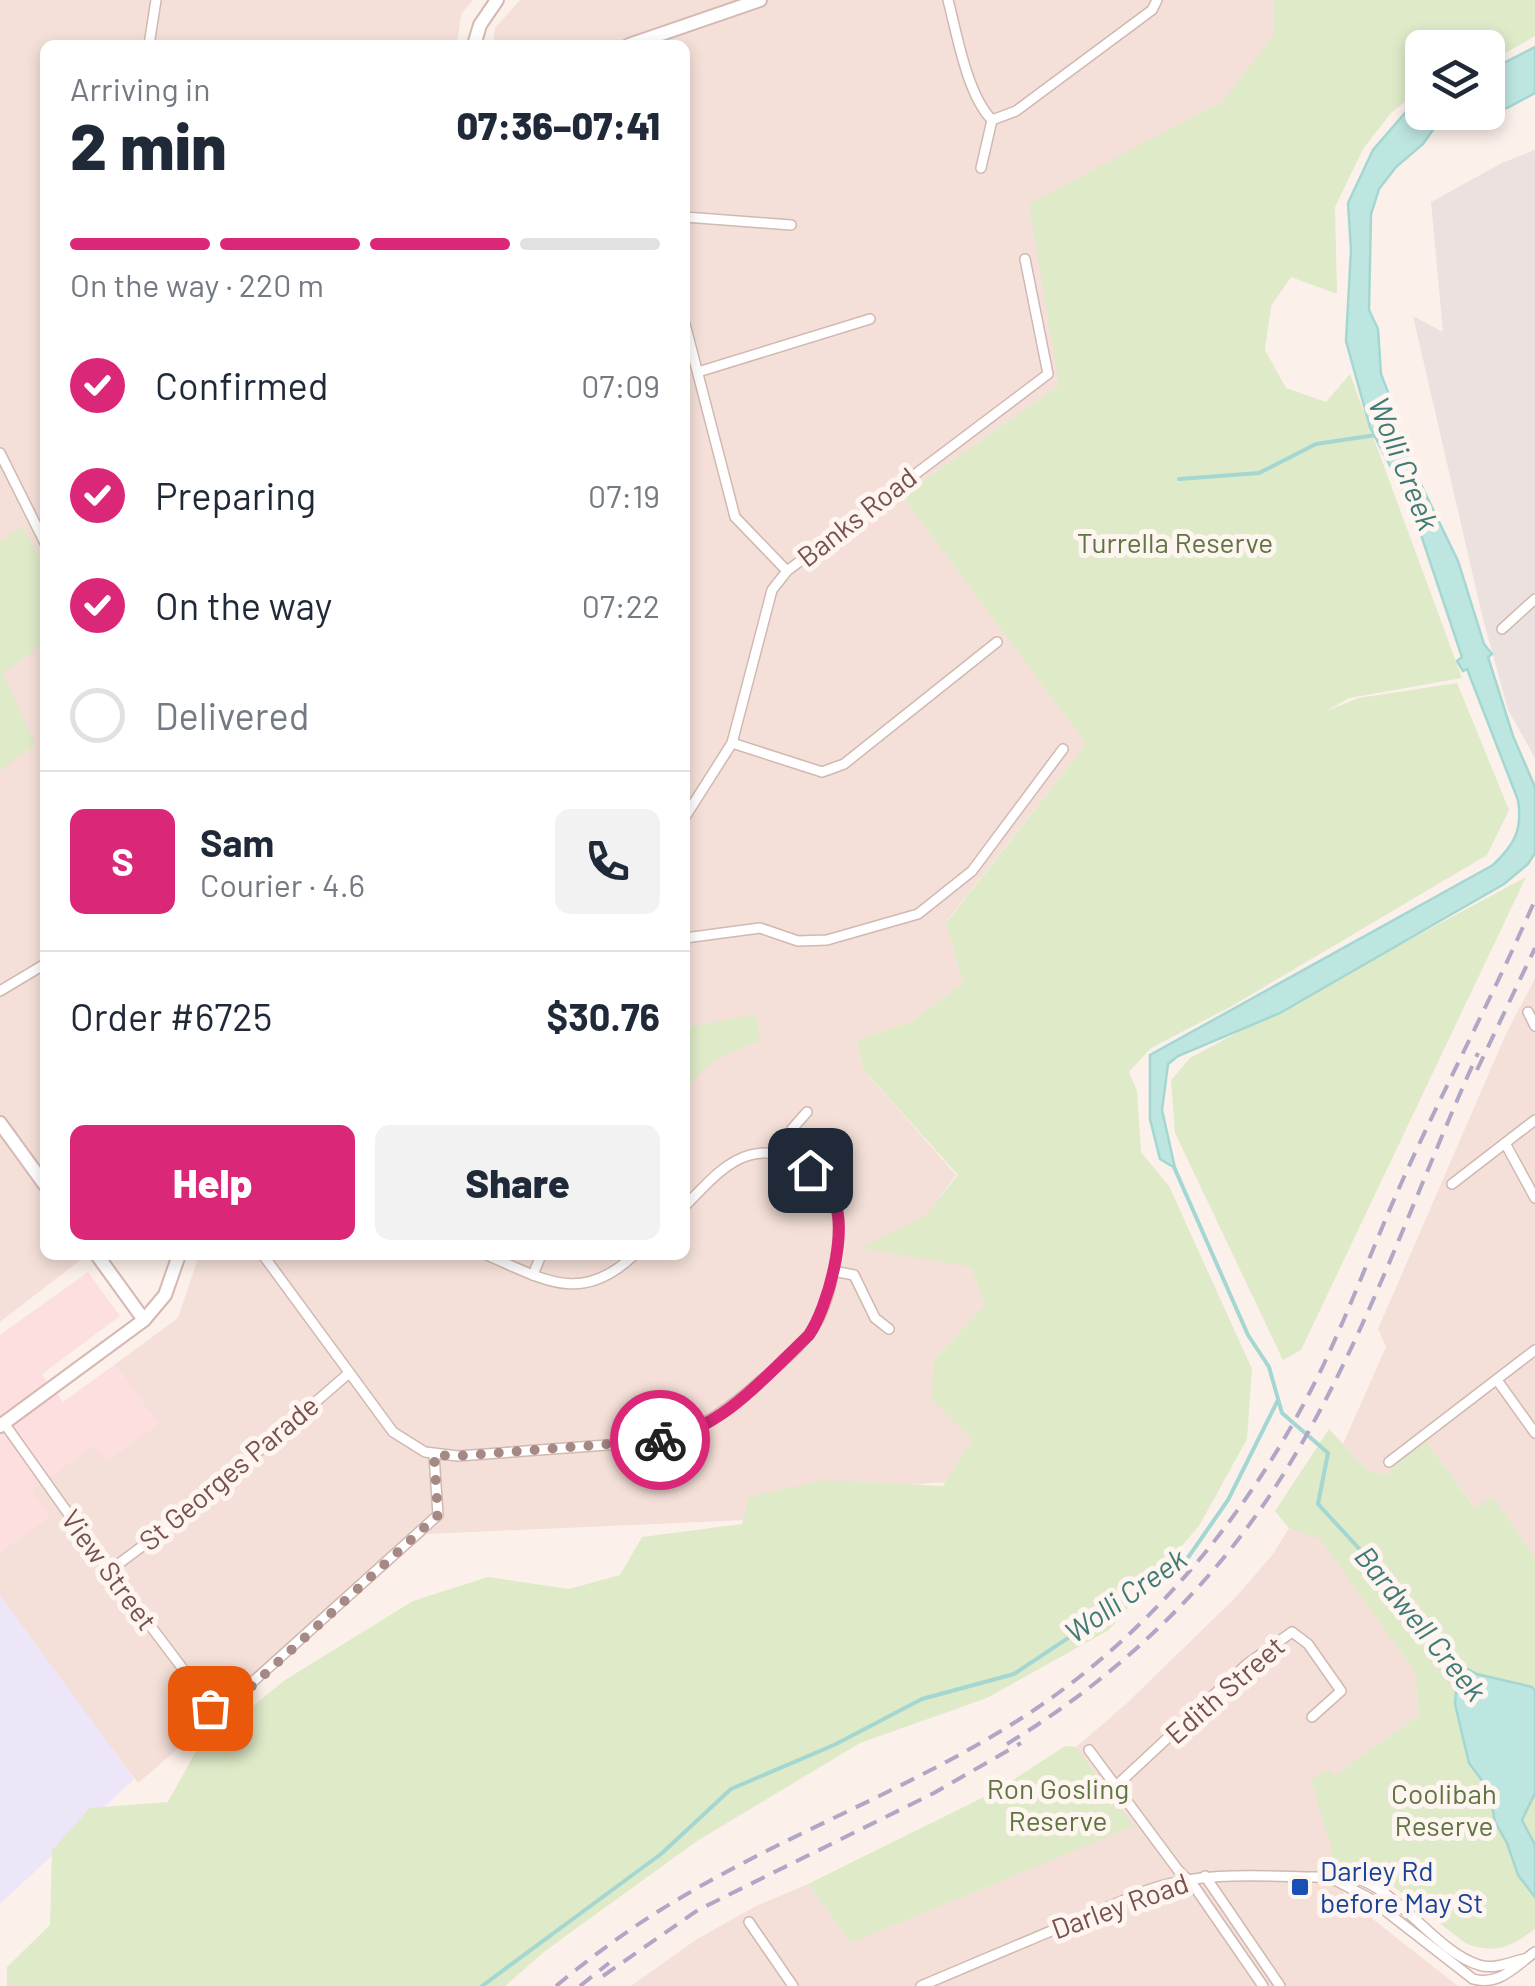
<!DOCTYPE html>
<meta charset="utf-8">
<style>
:root{--surface:#fff;--page:#f2f2f3;--text:#1f2937;--muted:#747a83;--line:#e0e1e3;--accent:#db2777}
body{margin:0;font-family:Barlow,sans-serif;background:var(--page);color:var(--text);height:100vh;display:flex;flex-direction:column;font-size:38px;white-space:nowrap}
*{box-sizing:border-box;margin:0}
p{font-size:32px;color:var(--muted)}
.icon{flex:none;width:55px;height:55px;fill:none;stroke:currentColor;stroke-width:2;stroke-linecap:round;stroke-linejoin:round}
.map{position:relative;flex:1;overflow:hidden}
.panel{position:absolute;left:40px;top:40px;width:650px;height:1220px;display:flex;flex-direction:column;background:var(--surface);border-radius:15px;box-shadow:0 5px 15px #0003}
.panel>*{flex:none}
.buttons{position:absolute;left:1405px;top:30px;display:grid;gap:20px}
.buttons a{display:grid;place-items:center;width:100px;height:100px;border-radius:15px;background:var(--surface);box-shadow:0 5px 15px #0003;font-size:50px}
.pin{position:absolute;display:grid;place-items:center;width:85px;height:85px;color:#fff;margin:-42px;border-radius:20px;box-shadow:0 5px 15px #0006}
.courier{position:absolute;display:grid;place-items:center;width:100px;height:100px;margin:-50px;border:8px solid #db2777;border-radius:50%;background:#fff;color:#222;box-shadow:0 2px 12px #0007}
.summary em{font-style:normal;font-weight:800}
.summary div{display:flex;flex-direction:column-reverse}
.summary{display:flex;align-items:center;justify-content:space-between;height:170px;padding:0 30px}
h1{font-size:65px;font-weight:800;line-height:75px}
.bar{display:grid;grid-template-columns:repeat(4,1fr);gap:15px 10px;align-content:center;height:120px;padding:0 30px}
.bar i{height:12px;border-radius:8px;background:var(--line)}
.bar .current{background:var(--accent)}
.bar p{grid-column:span 4}
.line{display:flex;align-items:center;gap:25px;padding:0 30px;border-top:2px solid var(--line)}
.line div{flex:1}
.round{display:grid;place-items:center;flex:none;width:105px;height:105px;border-radius:15px;background:var(--page)}
ol{padding:0 30px;list-style:none}
li{display:flex;align-items:center;gap:30px;height:110px}
li p{margin-inline-start:auto}
li .icon{padding:10px;border-radius:50%;background:var(--accent);color:#fff;stroke-width:4}
li:last-child{color:var(--muted)}
li i{width:55px;height:55px;border:5px solid var(--line);border-radius:50%}
.button{display:flex;gap:20px;margin-top:auto;padding:20px 30px}
.button a{flex:1;height:115px;border-radius:15px;background:var(--accent);color:#fff;font-size:40px;font-weight:800;line-height:115px;text-align:center}
.button a+a{background:var(--page);color:var(--text)}
.map>svg:first-child{display:block}
.residential{fill:#f4e0d8}
.commercial{fill:#fcdfde}
.industrial{fill:#ebe2df}
.education{fill:#ede6f9}
.green{fill:#deeac8}
.water{fill:#bee6e1;stroke:#a4d7d2;stroke-width:2.5}
.lines{fill:none;stroke-linecap:round;stroke-linejoin:round}
.stream{stroke:#a4d7d2;stroke-width:4}
.street-casing{stroke:#d1b8b1;stroke-width:12}
.secondary-casing{stroke:#d6b8b2;stroke-width:16}
.street{stroke:#fff;stroke-width:9}
.secondary{stroke:#fff;stroke-width:12}
.rail{stroke:#b0a7c7;stroke-width:4;stroke-dasharray:15 10;stroke-linecap:butt}
.done{stroke:#a68984;stroke-width:10;stroke-dasharray:0 18}
.route{stroke:#db2777;stroke-width:12}
.transit-dot{fill:#1a4fb4;stroke:#fff5f0;stroke-width:4}
.labels{text-anchor:middle;stroke-width:10;stroke-linejoin:round;paint-order:stroke}
.street-label{font-size:28px;fill:#77514d;stroke:#fff5f0}
.park-label{font-size:28px;fill:#5f7642;stroke:#fff5f0}
.transit-label{font-size:28px;fill:#164399;stroke:#fff5f0;text-anchor:start}
.water-label{font-size:30px;font-style:italic;fill:#417b76;stroke:#fff5f0}
</style>
<div class="map">
<svg width="1535" height="1986" viewBox="0 0 1535 1986">
<rect width="100%" height="100%" fill="#fcf0ea"/>
<g class="residential">
<path d="M0 0H473L461 14 457 45H45V1255H87L0 1322Z"/>
<path d="M520 0H1276L1278 36 1059 385 902 496 1086 744 946 922 963 983 912 1021 857 1040 863 1069 956 1175 926 1216 971 1266 985 1304 935 1359 973 1440 946 1482 749 1497 746 1520 427 1534 138 1783 100 1733 0 1758V1449L178 1318 199 1255H685V45H493L495 28Z"/>
<path d="M1535 978V1558L1493 1496 1476 1509 1427 1442 1388 1474 1368 1471 1343 1444 1386 1347 1378 1329 1506 1034Z"/>
<path d="M1289 1528 1320 1538 1415 1672 1419 1715 1333 1777 1332 1862 1346 1898 1458 1986H631L697 1939 756 1906 808 1884 851 1943 1133 1826 1076 1747 1126 1704 1235 1598 1273 1554Z"/>
</g>
<path class="commercial" d="M88 1272 120 1316 42 1374 63 1402 116 1364 159 1424 106 1462 94 1446 32 1491 50 1517 0 1553V1335Z"/>
<path class="industrial" d="M1535 150V758L1508 710 1482 615 1413 316 1443 332 1431 202 1502 163Z"/>
<path class="education" d="M0 1595 134 1779 0 1904Z"/>
<g class="green">
<path d="M1274 0H1535V36L1488 63V48H1422V88L1391 113 1363 149 1335 207 1337 294 1291 277 1271 306 1265 350 1286 388 1326 402 1350 374 1462 678 1349 698 1326 711 1359 698 1457 683 1509 810 1487 855 1232 1006 1151 1048 1129 1072 1137 1091 1141 1152 1169 1186 1252 1369 1247 1439 1199 1526 1109 1630 987 1698 860 1743 697 1841 545 1951 505 1986H7V1967L50 1925 52 1850 90 1808 168 1802 195 1753 285 1680 413 1601 488 1577 569 1589 620 1575 642 1537 742 1524 749 1497 824 1480 943 1486 973 1440 931 1399 935 1359 985 1304 971 1267 861 1248 925 1216 958 1175 863 1069 857 1040 912 1021 963 983 946 923 1086 744 902 496 1059 385 1029 204 1223 101 1274 35Z"/>
<path d="M22 526 45 567V642L3 673 35 744 0 771V542Z"/>
<path d="M1526 877 1301 1350 1283 1360 1175 1133 1171 1080 1190 1058Z"/>
<path d="M756 1014 760 1040 714 1061 685 1088V1028Z"/>
<path d="M1329 1429 1368 1471 1388 1474 1398 1459 1427 1442 1475 1508 1493 1496 1535 1558V1929C1511 1947 1494 1955 1465 1943L1380 1876 1332 1862 1331 1846 1311 1780 1327 1769 1334 1776 1419 1715 1415 1672 1320 1539 1289 1528 1275 1511Z"/>
<path d="M1065 1746 1076 1747 1134 1826 851 1943 808 1884 996 1791Z"/>
</g>
<g class="water">
<path d="M1535 47V93L1507 108 1488 111V71Z"/>
<path d="M1422 100V112L1475 113 1442 117 1423 144 1396 167 1379 189 1371 214 1369 310 1378 329 1381 374 1391 400 1400 441 1458 561 1484 644 1492 654 1488 657 1513 736 1535 787V853L1528 864 1504 884 1280 1013 1178 1056 1168 1064 1162 1110 1175 1168 1160 1159 1150 1119V1055L1493 865C1514 845 1523 830 1518 800L1467 669 1463 671 1457 661 1462 657 1412 508 1370 427 1346 341 1351 250 1348 203 1373 150 1405 113Z"/>
<path d="M1458 1664 1477 1674 1532 1687 1535 1691V1793L1522 1820 1535 1845V1897L1518 1875 1507 1843 1495 1822 1489 1790 1469 1763 1455 1704Z"/>
</g>
<g class="lines">
<g class="stream">
<path d="M1179 479 1259 473 1316 444 1376 435"/>
<path d="M1174 1167 1248 1335 1269 1367 1282 1413 1328 1453 1318 1504 1413 1607 1461 1667"/>
<path d="M482 1986 661 1854 731 1789 834 1745 922 1699 1014 1674 1187 1559 1228 1500 1278 1400"/>
</g>
<g class="street-casing">
<g id="street">
<path d="M948 0C957 34 967 95 992 120L981 168"/>
<path d="M149 45 156 0"/>
<path d="M992 120 1016 111 1152 10 1157 0"/>
<path d="M685 217 791 225"/>
<path d="M685 324 735 517 787 571"/>
<path d="M698 372 870 319"/>
<path d="M0 453 45 543"/>
<path d="M1502 629 1535 599"/>
<path d="M732 743 822 772 844 764 997 642"/>
<path d="M685 817 732 743 772 590 787 571 1048 374 1025 259"/>
<path d="M685 938 760 928 798 941 827 940 918 914 972 871 1063 749"/>
<path d="M0 991 45 964"/>
<path d="M1528 1012 1535 1026"/>
<path d="M1505 1143 1535 1198"/>
<path d="M782 1154 792 1129 807 1112"/>
<path d="M1452 1184 1535 1120"/>
<path d="M263 1255 393 1432 425 1452 458 1456 648 1442C694 1434 724 1413 759 1382 779 1364 804 1346 817 1322 831 1297 845 1231 835 1204 829 1186 816 1174 801 1164 785 1154 769 1150 750 1155 724 1162 704 1187 685 1206"/>
<path d="M487 1255C545 1280 581 1305 634 1255"/>
<path d="M833 1271 854 1275 875 1318 889 1329"/>
<path d="M533 1275 541 1255"/>
<path d="M1497 1380 1535 1433"/>
<path d="M4 1423 109 1571 217 1714 438 1515 434 1455"/>
<path d="M1389 1462 1535 1350"/>
<path d="M109 1571 191 1510 349 1373"/>
<path d="M1089 1750 1178 1870 1194 1886 1263 1986"/>
<path d="M1116 1786 1246 1665 1292 1632 1308 1644 1341 1691 1312 1717"/>
<path d="M1205 1876 1280 1986"/>
<path d="M1331 1878 1369 1898 1473 1979C1500 1986 1514 1967 1535 1952"/>
<path d="M749 1922 793 1986"/>
<path d="M921 1986 1148 1890C1202 1871 1258 1876 1315 1877 1331 1878 1346 1874 1361 1880 1401 1895 1439 1953 1479 1965 1493 1970 1511 1962 1524 1959"/>
</g>
</g>
<g class="secondary-casing">
<g id="secondary">
<path d="M474 45 480 25 497 0"/>
<path d="M629 45 760 0"/>
<path d="M0 1123 45 1185"/>
<path d="M97 1255 144 1320"/>
<path d="M0 1426 144 1320 165 1295 179 1255"/>
</g>
</g>
<use href="#street" class="street"/>
<use href="#secondary" class="secondary"/>
<g class="rail">
<path d="M1477 1070 1535 948"/>
<path d="M1007 1744C1116 1678 1213 1587 1281 1478 1364 1346 1414 1194 1478 1053"/>
<path d="M603 1976 698 1910 934 1793 1021 1743"/>
<path d="M556 1986C597 1952 640 1921 687 1894 801 1827 927 1782 1037 1708 1162 1623 1258 1501 1323 1366 1352 1304 1376 1239 1404 1177 1446 1084 1494 994 1535 900"/>
<path d="M580 1986 609 1963"/>
</g>
</g>
<g class="lines">
<path class="done" d="M210 1708 217 1714 228 1708 438 1515 434 1455 458 1456 660 1440"/>
<path class="route" d="M660 1440C721 1430 766 1376 809 1335 828 1306 848 1233 834 1200 829 1188 820 1178 810 1170"/>
</g>
<rect class="transit-dot" x="1290" y="1877" width="20" height="20" rx="5"/>
<g class="labels">
<g class="street-label">
<text transform="translate(857 517) rotate(-38)" y="10">Banks Road</text>
<text transform="translate(229 1473) rotate(-40)" y="10">St Georges Parade</text>
<text transform="translate(109 1570) rotate(54)" y="10">View Street</text>
<text transform="translate(1225 1690) rotate(-41)" y="10">Edith Street</text>
<text transform="translate(1120 1906) rotate(-20)" y="10">Darley Road</text>
</g>
<g class="park-label">
<text x="1175" y="553">Turrella Reserve</text>
<text x="1058" y="1799">Ron Gosling<tspan x="1058" dy="32">Reserve</tspan></text>
<text x="1444" y="1804">Coolibah<tspan x="1444" dy="32">Reserve</tspan></text>
</g>
<g class="transit-label">
<text x="1320" y="1881">Darley Rd<tspan x="1320" dy="32">before May St</tspan></text>
</g>
<g class="water-label">
<text transform="translate(1403 464) rotate(68)" y="10">Wolli Creek</text>
<text transform="translate(1126 1596) rotate(-35)" y="10">Wolli Creek</text>
<text transform="translate(1420 1624) rotate(51)" y="10">Bardwell Creek</text>
</g>
</g>
</svg>
<div class="buttons">
<a><svg class="icon" aria-label="layers" viewBox="0 0 24 24"><path d="M12 4l9 5-9 5-9-5zM3 14l9 5 9-5"/></svg></a>
</div>
<div class="pin" style="left:210px;top:1708px;background:#ea580c"><svg class="icon" aria-label="bag" viewBox="0 0 24 24"><path d="M5 8h14l-1 12H6zM9 8a3 3 0 0 1 6 0"/></svg></div>
<div class="pin" style="left:810px;top:1170px;background:#1f2937"><svg class="icon" aria-label="home" viewBox="0 0 24 24"><path d="M3 11l9-7 9 7M6 9v11h12V9"/></svg></div>
<div class="courier" style="left:660px;top:1440px"><svg class="icon" aria-label="bike" viewBox="0 0 24 24"><circle cx="6" cy="16" r="4"/><circle cx="18" cy="16" r="4"/><path d="M6 16l4-8h5l3 8M10 8l3 8H6M13 5h3"/></svg></div>
<section class="panel">
<div class="summary"><div><h1>2 min</h1><p>Arriving in</p></div><em>07:36–07:41</em></div>
<div class="bar"><i class="current"></i><i class="current"></i><i class="current"></i><i></i><p>On the way · 220 m</p></div>
<ol>
<li><svg class="icon" aria-label="check" viewBox="0 0 24 24"><path d="M5 12l5 5 9-10"/></svg>Confirmed<p>07:09</p></li>
<li><svg class="icon" aria-label="check" viewBox="0 0 24 24"><path d="M5 12l5 5 9-10"/></svg>Preparing<p>07:19</p></li>
<li><svg class="icon" aria-label="check" viewBox="0 0 24 24"><path d="M5 12l5 5 9-10"/></svg>On the way<p>07:22</p></li>
<li><i></i>Delivered</li>
</ol>
<div class="line" style="height:180px"><b class="round" style="background:var(--accent);color:#fff">S</b><div><b>Sam</b><p>Courier · 4.6</p></div><a class="round"><svg class="icon" aria-label="phone" viewBox="0 0 24 24"><path d="M5 4h4l2 5-3 2q2 4 5 5l2-3 5 2v4C11 20 4 13 5 4z"/></svg></a></div>
<div class="line" style="height:130px"><div>Order #6725</div><b>$30.76</b></div>
<div class="button"><a>Help</a><a>Share</a></div>
</section>
</div>
